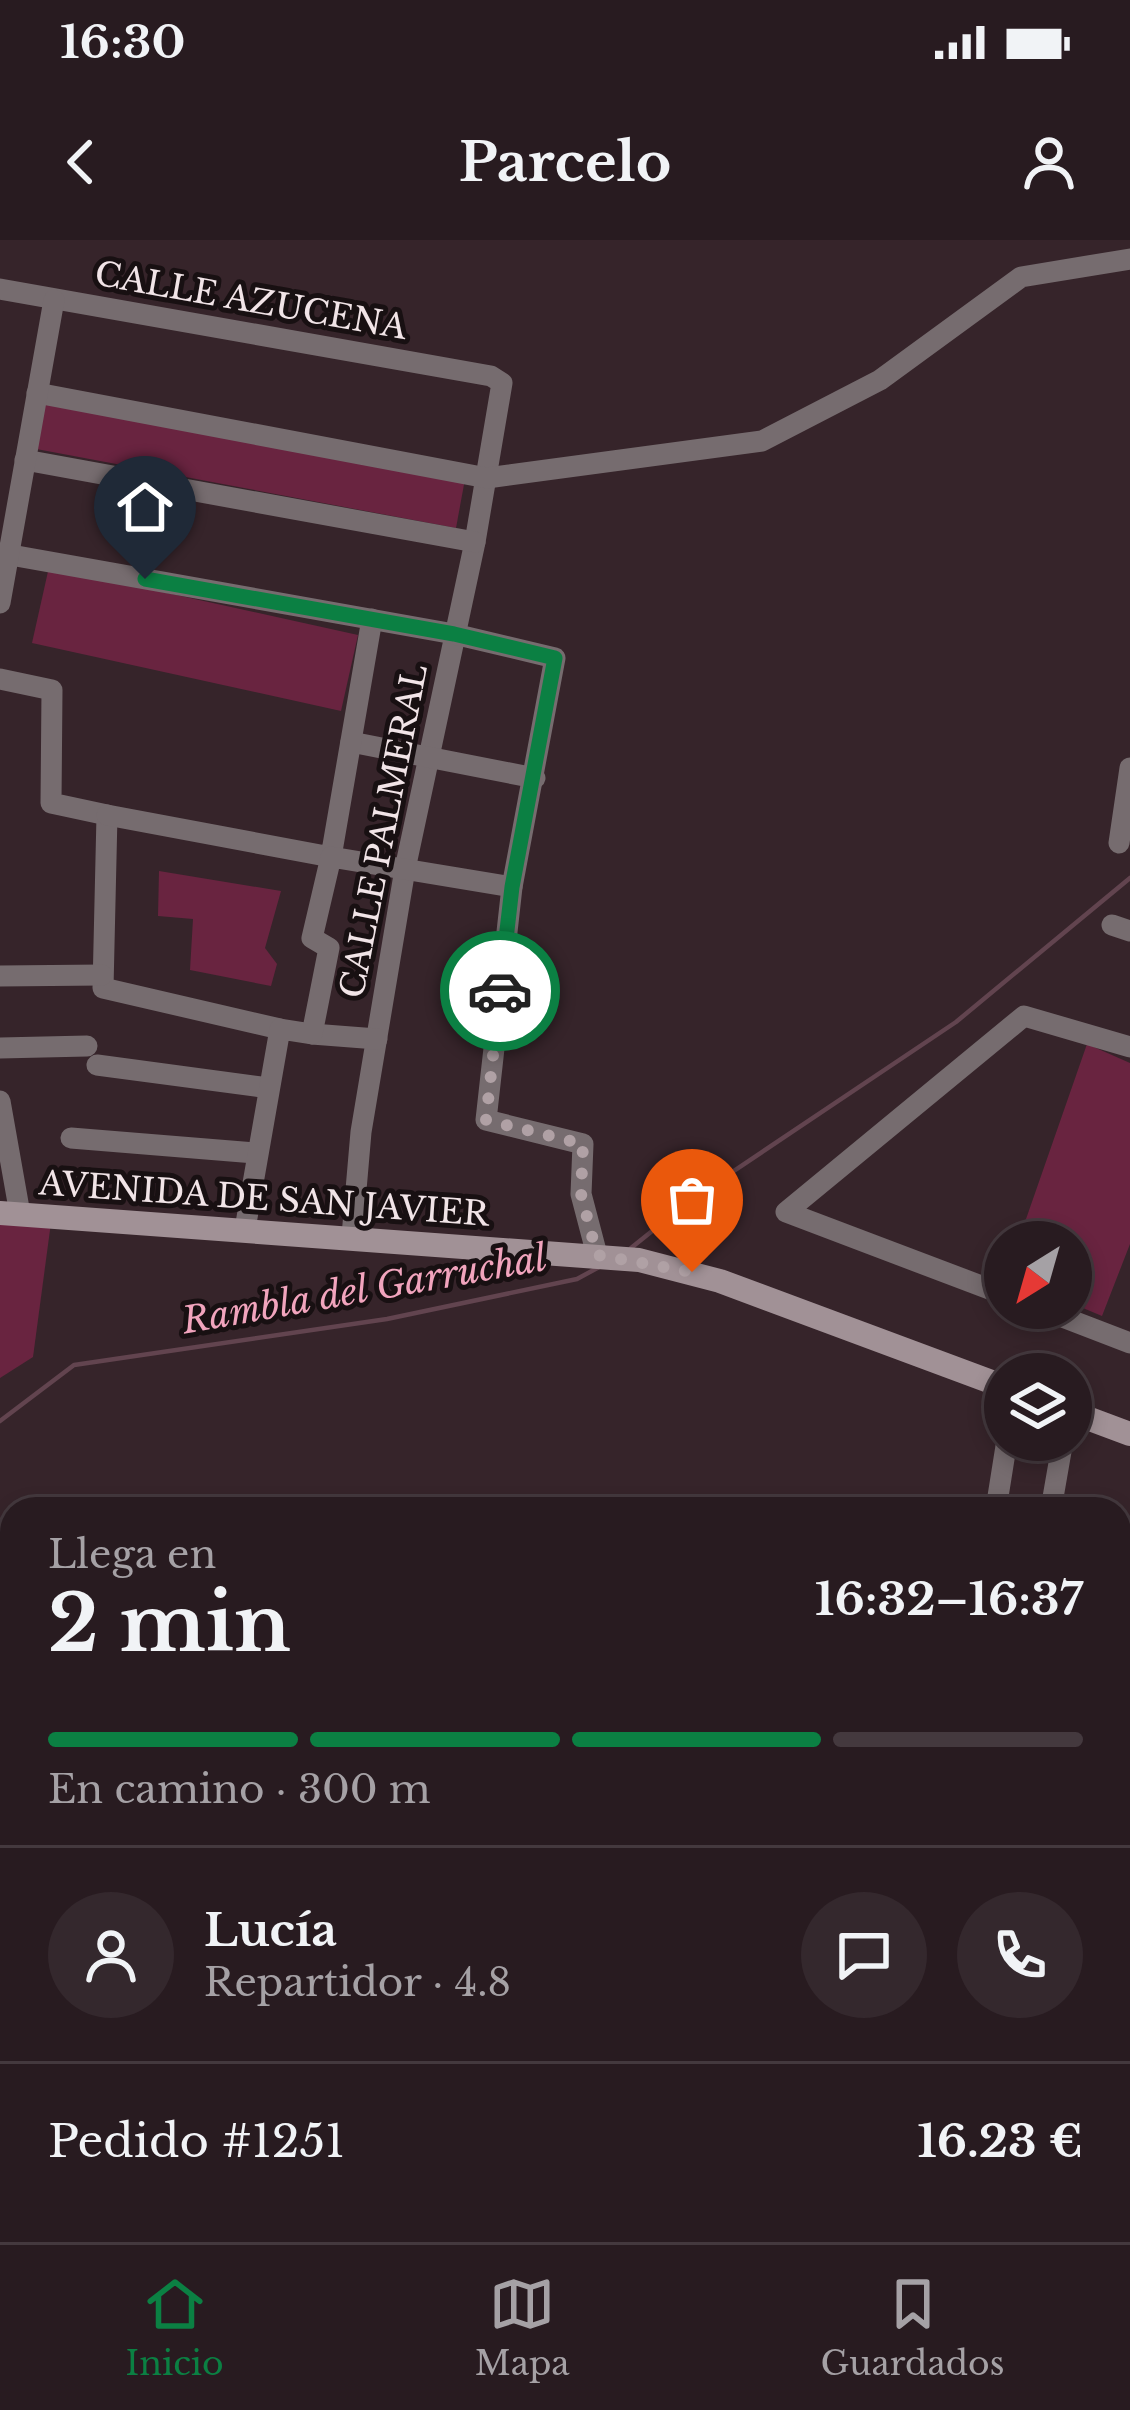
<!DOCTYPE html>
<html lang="es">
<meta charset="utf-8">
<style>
:root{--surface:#281b20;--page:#34282d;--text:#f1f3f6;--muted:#a5a1a5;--line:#44393e;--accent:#0b8043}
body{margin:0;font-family:"Libre Baskerville",serif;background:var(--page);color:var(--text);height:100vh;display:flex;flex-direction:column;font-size:45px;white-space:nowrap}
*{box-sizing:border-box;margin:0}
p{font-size:39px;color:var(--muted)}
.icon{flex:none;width:66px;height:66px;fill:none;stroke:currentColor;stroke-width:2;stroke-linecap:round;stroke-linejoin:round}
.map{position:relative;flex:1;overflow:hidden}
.drawer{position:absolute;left:0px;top:1257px;width:1131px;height:747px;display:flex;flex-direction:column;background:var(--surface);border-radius:36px 36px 0 0;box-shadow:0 6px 18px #0003,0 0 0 3px var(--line)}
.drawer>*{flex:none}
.needle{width:78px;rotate:217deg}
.controls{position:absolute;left:984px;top:981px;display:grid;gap:24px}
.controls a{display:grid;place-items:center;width:108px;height:108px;border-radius:50%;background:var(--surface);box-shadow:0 6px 18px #0003,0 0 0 3px var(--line);font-size:60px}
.pin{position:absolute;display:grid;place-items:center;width:102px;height:102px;color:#fff;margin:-123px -51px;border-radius:50% 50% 50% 0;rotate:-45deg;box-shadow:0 0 12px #0007}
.pin .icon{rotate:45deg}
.courier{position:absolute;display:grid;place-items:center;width:120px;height:120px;margin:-60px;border:9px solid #0b8043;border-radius:50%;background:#fff;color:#222;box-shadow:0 3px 15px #0007}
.headline em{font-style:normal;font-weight:700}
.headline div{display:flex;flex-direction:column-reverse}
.headline{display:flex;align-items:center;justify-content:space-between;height:204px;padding:0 48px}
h1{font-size:78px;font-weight:700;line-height:90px}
.bar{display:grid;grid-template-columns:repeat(4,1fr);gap:18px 12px;align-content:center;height:144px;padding:0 48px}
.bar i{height:15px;border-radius:9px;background:var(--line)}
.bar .active{background:var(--accent)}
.bar p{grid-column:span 4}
.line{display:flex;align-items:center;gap:30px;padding:0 48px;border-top:3px solid var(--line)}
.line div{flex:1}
.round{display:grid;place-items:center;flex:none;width:126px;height:126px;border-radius:63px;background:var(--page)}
.status{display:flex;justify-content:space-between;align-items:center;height:84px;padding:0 60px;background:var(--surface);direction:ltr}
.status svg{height:33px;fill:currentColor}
header{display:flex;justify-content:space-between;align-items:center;height:156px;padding:0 48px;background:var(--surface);font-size:54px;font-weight:700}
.tab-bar{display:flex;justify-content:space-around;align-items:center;height:168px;border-top:3px solid var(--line);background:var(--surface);font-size:33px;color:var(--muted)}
.tab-bar a{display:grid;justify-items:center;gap:6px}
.tab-bar .active{color:var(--accent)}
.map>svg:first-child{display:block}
.green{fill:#692440}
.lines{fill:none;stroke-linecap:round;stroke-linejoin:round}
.stream{stroke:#62444f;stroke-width:4.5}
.pedestrian{stroke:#766c6f;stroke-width:15}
.minor{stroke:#766c6f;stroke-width:21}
.secondary{stroke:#a19196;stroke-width:24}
.primary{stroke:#c3aeb4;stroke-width:30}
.done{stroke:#b0a1a5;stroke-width:12;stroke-dasharray:0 21.6}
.route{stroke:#0b8043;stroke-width:15}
.labels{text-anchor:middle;stroke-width:10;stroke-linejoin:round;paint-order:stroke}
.street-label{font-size:33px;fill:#f1e4e7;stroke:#181012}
.water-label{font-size:36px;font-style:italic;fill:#f1a4bd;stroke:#181012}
</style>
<div class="status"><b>16:30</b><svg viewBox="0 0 49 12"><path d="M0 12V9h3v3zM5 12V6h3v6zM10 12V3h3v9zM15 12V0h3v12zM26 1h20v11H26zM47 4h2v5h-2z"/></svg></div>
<header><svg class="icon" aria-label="back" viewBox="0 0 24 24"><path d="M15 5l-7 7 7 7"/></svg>Parcelo<svg class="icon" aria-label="person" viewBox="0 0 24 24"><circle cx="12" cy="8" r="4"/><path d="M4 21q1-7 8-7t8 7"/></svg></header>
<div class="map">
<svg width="1130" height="2002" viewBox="0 0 1130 2002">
<rect width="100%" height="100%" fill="#36242a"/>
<g class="green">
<path d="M40 159 465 239 456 288 31 208Z"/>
<path d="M49 327 358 395 341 471 32 403Z"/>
<path d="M159 631 281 651 265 708 277 724 271 746 190 730 193 679 158 676Z"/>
<path d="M1087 804 1130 823V1004L1102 1076 1071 1063V1002H1018Z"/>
<path d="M0 973 52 975 33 1117 0 1138Z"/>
<path d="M1119 1871 1130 1874V2002H379L365 1992H1119Z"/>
</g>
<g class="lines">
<g class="stream">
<path d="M631 1008 692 959 956 782 1130 638"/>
<path d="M0 1181 74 1125 387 1079 577 1039 601 1026"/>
</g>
<path class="pedestrian" d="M1119 1520 1130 1522"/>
<g class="minor">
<path d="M0 49 491 136 502 143 475 302 405 629 361 892 352 996"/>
<path d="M37 153 487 238 762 201 880 140 1021 37 1130 19"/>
<path d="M25 220 475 302"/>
<path d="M0 313 454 394 555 418 512 647 486 880 583 904 581 954 597 1015"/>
<path d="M0 363 54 60"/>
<path d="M0 439 52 450 51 563 107 575 103 748 280 789"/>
<path d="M351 502 535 538"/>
<path d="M107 575 331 617 372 379"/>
<path d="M1119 603 1130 528"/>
<path d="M1112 685 1130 691"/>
<path d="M0 736 102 735"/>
<path d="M312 794 377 799"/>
<path d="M0 808 87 806"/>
<path d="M97 825 269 848"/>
<path d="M0 861 20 974"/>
<path d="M71 898 255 913"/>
<path d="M245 989 280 789 312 794 329 708 312 698 331 617 512 647"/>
<path d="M1005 1055 786 972 1024 776 1130 807"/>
<path d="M1039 1068 1130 1103"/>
<path d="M996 1269 1007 1200"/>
<path d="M1051 1269 1063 1200"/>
<path d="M1119 1408 1130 1403"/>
<path d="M0 1709 12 1719"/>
<path d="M1119 1729 1130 1730"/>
<path d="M0 1764 12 1775"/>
<path d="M1119 1826 1130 1829"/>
<path d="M295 1992 309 2002"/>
<path d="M365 1992 379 2002"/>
</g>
<g class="secondary">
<path d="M0 973 639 1020 720 1041 1005 1147"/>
<path d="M1071 1172 1130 1194"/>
</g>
<g class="primary">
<path d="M0 1742 12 1752"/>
<path d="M327 1992 340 2002"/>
</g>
</g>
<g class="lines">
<path class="done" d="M500 751 486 880 583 904 581 954 597 1015 692 1032"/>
<path class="route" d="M145 339 454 394 555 418 512 647 500 751"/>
</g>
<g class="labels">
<g class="street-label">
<text transform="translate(251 60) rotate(10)" y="12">CALLE AZUCENA</text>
<text transform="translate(383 591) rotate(-79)" y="12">CALLE PALMERAL</text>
<text transform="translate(264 958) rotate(4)" y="12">AVENIDA DE SAN JAVIER</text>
</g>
<g class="water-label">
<text transform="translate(364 1049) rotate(-10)" y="13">Rambla del Garruchal</text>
</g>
</g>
</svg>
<div class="controls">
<a><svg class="needle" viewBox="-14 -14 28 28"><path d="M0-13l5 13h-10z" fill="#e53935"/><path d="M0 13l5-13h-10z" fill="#a5a1a5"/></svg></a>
<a><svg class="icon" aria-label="layers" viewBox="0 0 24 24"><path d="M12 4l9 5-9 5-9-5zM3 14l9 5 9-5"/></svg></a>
</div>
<div class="pin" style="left:692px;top:1032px;background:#ea580c"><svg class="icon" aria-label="bag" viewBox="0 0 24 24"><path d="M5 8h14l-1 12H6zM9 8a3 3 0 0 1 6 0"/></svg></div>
<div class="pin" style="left:145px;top:339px;background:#1f2937"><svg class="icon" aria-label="home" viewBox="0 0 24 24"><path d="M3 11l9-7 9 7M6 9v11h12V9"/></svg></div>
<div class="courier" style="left:500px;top:751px"><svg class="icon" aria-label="car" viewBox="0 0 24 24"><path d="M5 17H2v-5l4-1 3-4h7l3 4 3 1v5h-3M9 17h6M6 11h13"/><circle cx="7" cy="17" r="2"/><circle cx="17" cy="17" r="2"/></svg></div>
<section class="drawer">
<div class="headline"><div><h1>2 min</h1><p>Llega en</p></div><em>16:32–16:37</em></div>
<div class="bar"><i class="active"></i><i class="active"></i><i class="active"></i><i></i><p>En camino · 300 m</p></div>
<div class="line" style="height:216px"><a class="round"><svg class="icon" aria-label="person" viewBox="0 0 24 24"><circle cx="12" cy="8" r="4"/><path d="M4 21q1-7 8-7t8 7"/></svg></a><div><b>Lucía</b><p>Repartidor · 4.8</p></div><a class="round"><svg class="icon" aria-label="chat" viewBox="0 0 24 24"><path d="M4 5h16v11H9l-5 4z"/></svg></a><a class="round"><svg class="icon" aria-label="phone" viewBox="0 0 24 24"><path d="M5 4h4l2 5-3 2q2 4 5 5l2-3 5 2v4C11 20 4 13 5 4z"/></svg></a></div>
<div class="line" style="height:156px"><div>Pedido #1251</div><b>16.23 €</b></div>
</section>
</div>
<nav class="tab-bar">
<a class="active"><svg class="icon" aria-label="home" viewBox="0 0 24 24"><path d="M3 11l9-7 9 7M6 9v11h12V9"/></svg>Inicio</a>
<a><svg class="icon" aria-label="map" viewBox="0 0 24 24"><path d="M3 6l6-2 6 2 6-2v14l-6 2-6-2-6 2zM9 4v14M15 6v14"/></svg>Mapa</a>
<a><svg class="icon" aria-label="saved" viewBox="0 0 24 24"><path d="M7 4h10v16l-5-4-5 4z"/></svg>Guardados</a>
</nav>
